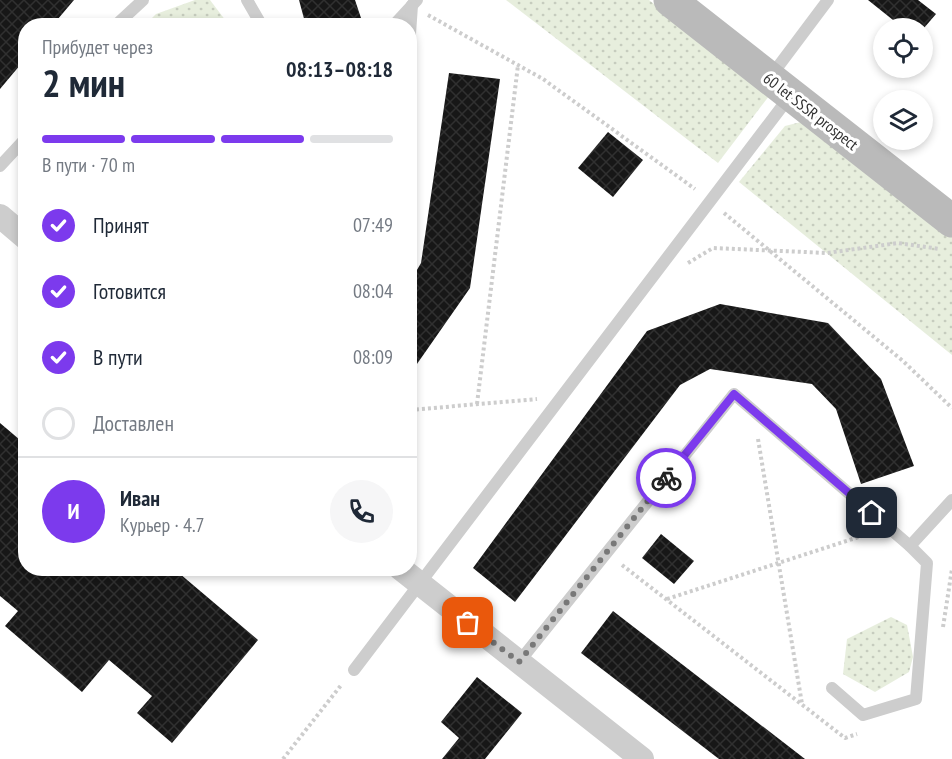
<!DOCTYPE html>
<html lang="ru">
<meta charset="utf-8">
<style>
:root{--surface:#fff;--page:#f6f6f7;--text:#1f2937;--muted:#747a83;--line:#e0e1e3;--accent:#7c3aed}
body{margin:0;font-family:"PT Sans Narrow",sans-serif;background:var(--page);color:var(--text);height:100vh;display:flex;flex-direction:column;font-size:22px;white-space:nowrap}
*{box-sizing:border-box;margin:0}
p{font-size:20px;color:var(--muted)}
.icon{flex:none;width:33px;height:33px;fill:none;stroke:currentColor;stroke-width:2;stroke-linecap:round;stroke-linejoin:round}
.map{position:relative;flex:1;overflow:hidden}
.details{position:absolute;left:18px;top:18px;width:399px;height:558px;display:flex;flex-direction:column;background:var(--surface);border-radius:24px;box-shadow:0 3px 9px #0003}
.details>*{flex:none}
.controls{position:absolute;left:873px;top:18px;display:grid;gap:12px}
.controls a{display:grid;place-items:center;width:60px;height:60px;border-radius:50%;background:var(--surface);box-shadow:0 3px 9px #0003;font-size:30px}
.pin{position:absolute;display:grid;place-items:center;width:51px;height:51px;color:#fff;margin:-26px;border-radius:12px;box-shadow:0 3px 9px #0006}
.courier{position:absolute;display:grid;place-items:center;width:60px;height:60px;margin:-30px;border:4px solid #7c3aed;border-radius:50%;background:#fff;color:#222;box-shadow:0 2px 8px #0007}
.headline em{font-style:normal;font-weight:600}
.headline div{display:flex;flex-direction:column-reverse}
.headline{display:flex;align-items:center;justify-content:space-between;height:102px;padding:0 24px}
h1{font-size:39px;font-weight:600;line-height:45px}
.bar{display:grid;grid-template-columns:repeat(4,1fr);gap:9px 6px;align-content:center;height:72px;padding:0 24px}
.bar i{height:8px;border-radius:4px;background:var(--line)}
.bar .on{background:var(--accent)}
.bar p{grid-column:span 4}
.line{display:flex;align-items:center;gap:15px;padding:0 24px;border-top:2px solid var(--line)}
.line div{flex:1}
.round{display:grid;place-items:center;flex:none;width:63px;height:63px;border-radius:32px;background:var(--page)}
ol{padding:0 24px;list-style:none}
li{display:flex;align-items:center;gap:18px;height:66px}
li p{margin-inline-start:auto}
li .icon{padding:6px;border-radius:50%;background:var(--accent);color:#fff;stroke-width:4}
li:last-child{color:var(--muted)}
li i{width:33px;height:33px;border:3px solid var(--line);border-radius:50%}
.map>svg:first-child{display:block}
.green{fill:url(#green-dots)}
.building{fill:url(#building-cross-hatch)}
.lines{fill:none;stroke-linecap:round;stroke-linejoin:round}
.path{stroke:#cdcdcd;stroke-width:4;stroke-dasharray:3 3;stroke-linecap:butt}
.lane{stroke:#cdcdcd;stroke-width:12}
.street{stroke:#cdcdcd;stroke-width:24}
.secondary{stroke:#bababa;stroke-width:33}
.done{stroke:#787878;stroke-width:6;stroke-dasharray:0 10.8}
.route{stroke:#7c3aed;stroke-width:8}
.labels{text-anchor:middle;stroke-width:6;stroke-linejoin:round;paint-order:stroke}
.street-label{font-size:16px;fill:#303030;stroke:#fff}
</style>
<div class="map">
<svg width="952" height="759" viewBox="0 0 952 759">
<defs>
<pattern id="green-dots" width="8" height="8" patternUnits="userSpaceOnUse" patternTransform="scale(1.5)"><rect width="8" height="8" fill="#e7eedd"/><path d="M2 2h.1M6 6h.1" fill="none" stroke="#c6ccbe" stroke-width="1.8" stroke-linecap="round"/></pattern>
<pattern id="building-cross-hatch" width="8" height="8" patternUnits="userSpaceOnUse" patternTransform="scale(1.5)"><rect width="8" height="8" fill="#171717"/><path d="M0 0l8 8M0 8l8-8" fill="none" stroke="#303030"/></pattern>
</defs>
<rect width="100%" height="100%" fill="#fff"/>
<g class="green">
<path d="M195 0H210L229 25H145L156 14Z"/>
<path d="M506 0H649L769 96 718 163Z"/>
<path d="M809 120 952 234V355L739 182 785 126Z"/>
<path d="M891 617 907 625 913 657 909 672 875 692 843 674 847 639Z"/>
</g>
<g class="building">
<path d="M0 0H74L52 26H26V58L0 89Z"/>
<path d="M299 0H355L362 21 348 26H306Z"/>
<path d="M868 0H918L936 14 924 28H903Z"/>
<path d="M449 73 500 79 470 288 410 374V282L421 263Z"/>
<path d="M608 132 643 160 613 197 578 168Z"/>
<path d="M720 304 828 323 881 379 914 466 861 484 836 409 812 384 710 369 680 385 515 602 473 568 647 331Z"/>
<path d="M0 423 26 445V568H173L258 640 172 743 137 713 152 696 109 660 82 692 5 626 18 611 0 596Z"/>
<path d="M661 534 694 561 674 584 642 558Z"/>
<path d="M613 611 805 759H719L581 653Z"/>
<path d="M477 677 522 713 485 759H442L459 738 441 722Z"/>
</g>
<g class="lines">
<g class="path">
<path d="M428 15 543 79 695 189"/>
<path d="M724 213 903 361 952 408"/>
<path d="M688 263 713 248 827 253 898 243 940 249"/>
<path d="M477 404 518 65"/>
<path d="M410 410 537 399"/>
<path d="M758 439 802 704"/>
<path d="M622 565 845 738 857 734"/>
<path d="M667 599 868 534"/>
<path d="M943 627 952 569"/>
<path d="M283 759 342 684"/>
</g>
<g class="lane">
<path d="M247 0 262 26"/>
<path d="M115 26 143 0"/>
<path d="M393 26 417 0"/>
<path d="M410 34 412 5"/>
<path d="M771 76 828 0"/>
<path d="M0 166 26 138"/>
<path d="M519 662 734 394 910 546 952 500"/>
<path d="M354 670 790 96"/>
<path d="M832 688 863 715 916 699 927 563 910 546"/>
</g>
<g class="street">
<path d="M0 216 26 238"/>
<path d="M400 568 642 759"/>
</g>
<path class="secondary" d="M670 0 952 221"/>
</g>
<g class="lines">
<path class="done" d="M468 623 519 662 666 478"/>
<path class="route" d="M666 478 734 394 872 513"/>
</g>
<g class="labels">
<g class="street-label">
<text transform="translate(811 111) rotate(38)" y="6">60 let SSSR prospect</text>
</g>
</g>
</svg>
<div class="controls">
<a><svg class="icon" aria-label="locate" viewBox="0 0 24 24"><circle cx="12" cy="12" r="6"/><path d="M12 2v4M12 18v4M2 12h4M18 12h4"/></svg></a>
<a><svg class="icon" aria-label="layers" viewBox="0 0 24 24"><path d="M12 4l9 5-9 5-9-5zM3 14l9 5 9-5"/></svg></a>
</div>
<div class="pin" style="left:468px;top:623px;background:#ea580c"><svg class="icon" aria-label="bag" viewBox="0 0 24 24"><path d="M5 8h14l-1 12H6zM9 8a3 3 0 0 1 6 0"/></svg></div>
<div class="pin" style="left:872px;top:513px;background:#1f2937"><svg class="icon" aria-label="home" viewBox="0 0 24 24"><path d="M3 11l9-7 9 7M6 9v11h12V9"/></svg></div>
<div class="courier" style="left:666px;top:478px"><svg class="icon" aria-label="bike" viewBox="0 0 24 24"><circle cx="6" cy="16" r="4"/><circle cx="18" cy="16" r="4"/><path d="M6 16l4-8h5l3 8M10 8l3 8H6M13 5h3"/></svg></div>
<section class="details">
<div class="headline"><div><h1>2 мин</h1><p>Прибудет через</p></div><em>08:13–08:18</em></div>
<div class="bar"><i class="on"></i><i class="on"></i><i class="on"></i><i></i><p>В пути · 70 m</p></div>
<ol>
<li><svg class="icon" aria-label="check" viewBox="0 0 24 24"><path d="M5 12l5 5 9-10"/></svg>Принят<p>07:49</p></li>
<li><svg class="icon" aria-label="check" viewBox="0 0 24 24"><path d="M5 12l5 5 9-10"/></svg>Готовится<p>08:04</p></li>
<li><svg class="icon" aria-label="check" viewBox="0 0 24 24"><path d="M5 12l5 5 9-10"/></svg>В пути<p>08:09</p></li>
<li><i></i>Доставлен</li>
</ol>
<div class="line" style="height:108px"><b class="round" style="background:var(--accent);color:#fff">И</b><div><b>Иван</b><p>Курьер · 4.7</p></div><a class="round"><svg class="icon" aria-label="phone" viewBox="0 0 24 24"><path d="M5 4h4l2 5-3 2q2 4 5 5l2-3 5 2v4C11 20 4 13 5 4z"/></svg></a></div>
</section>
</div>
